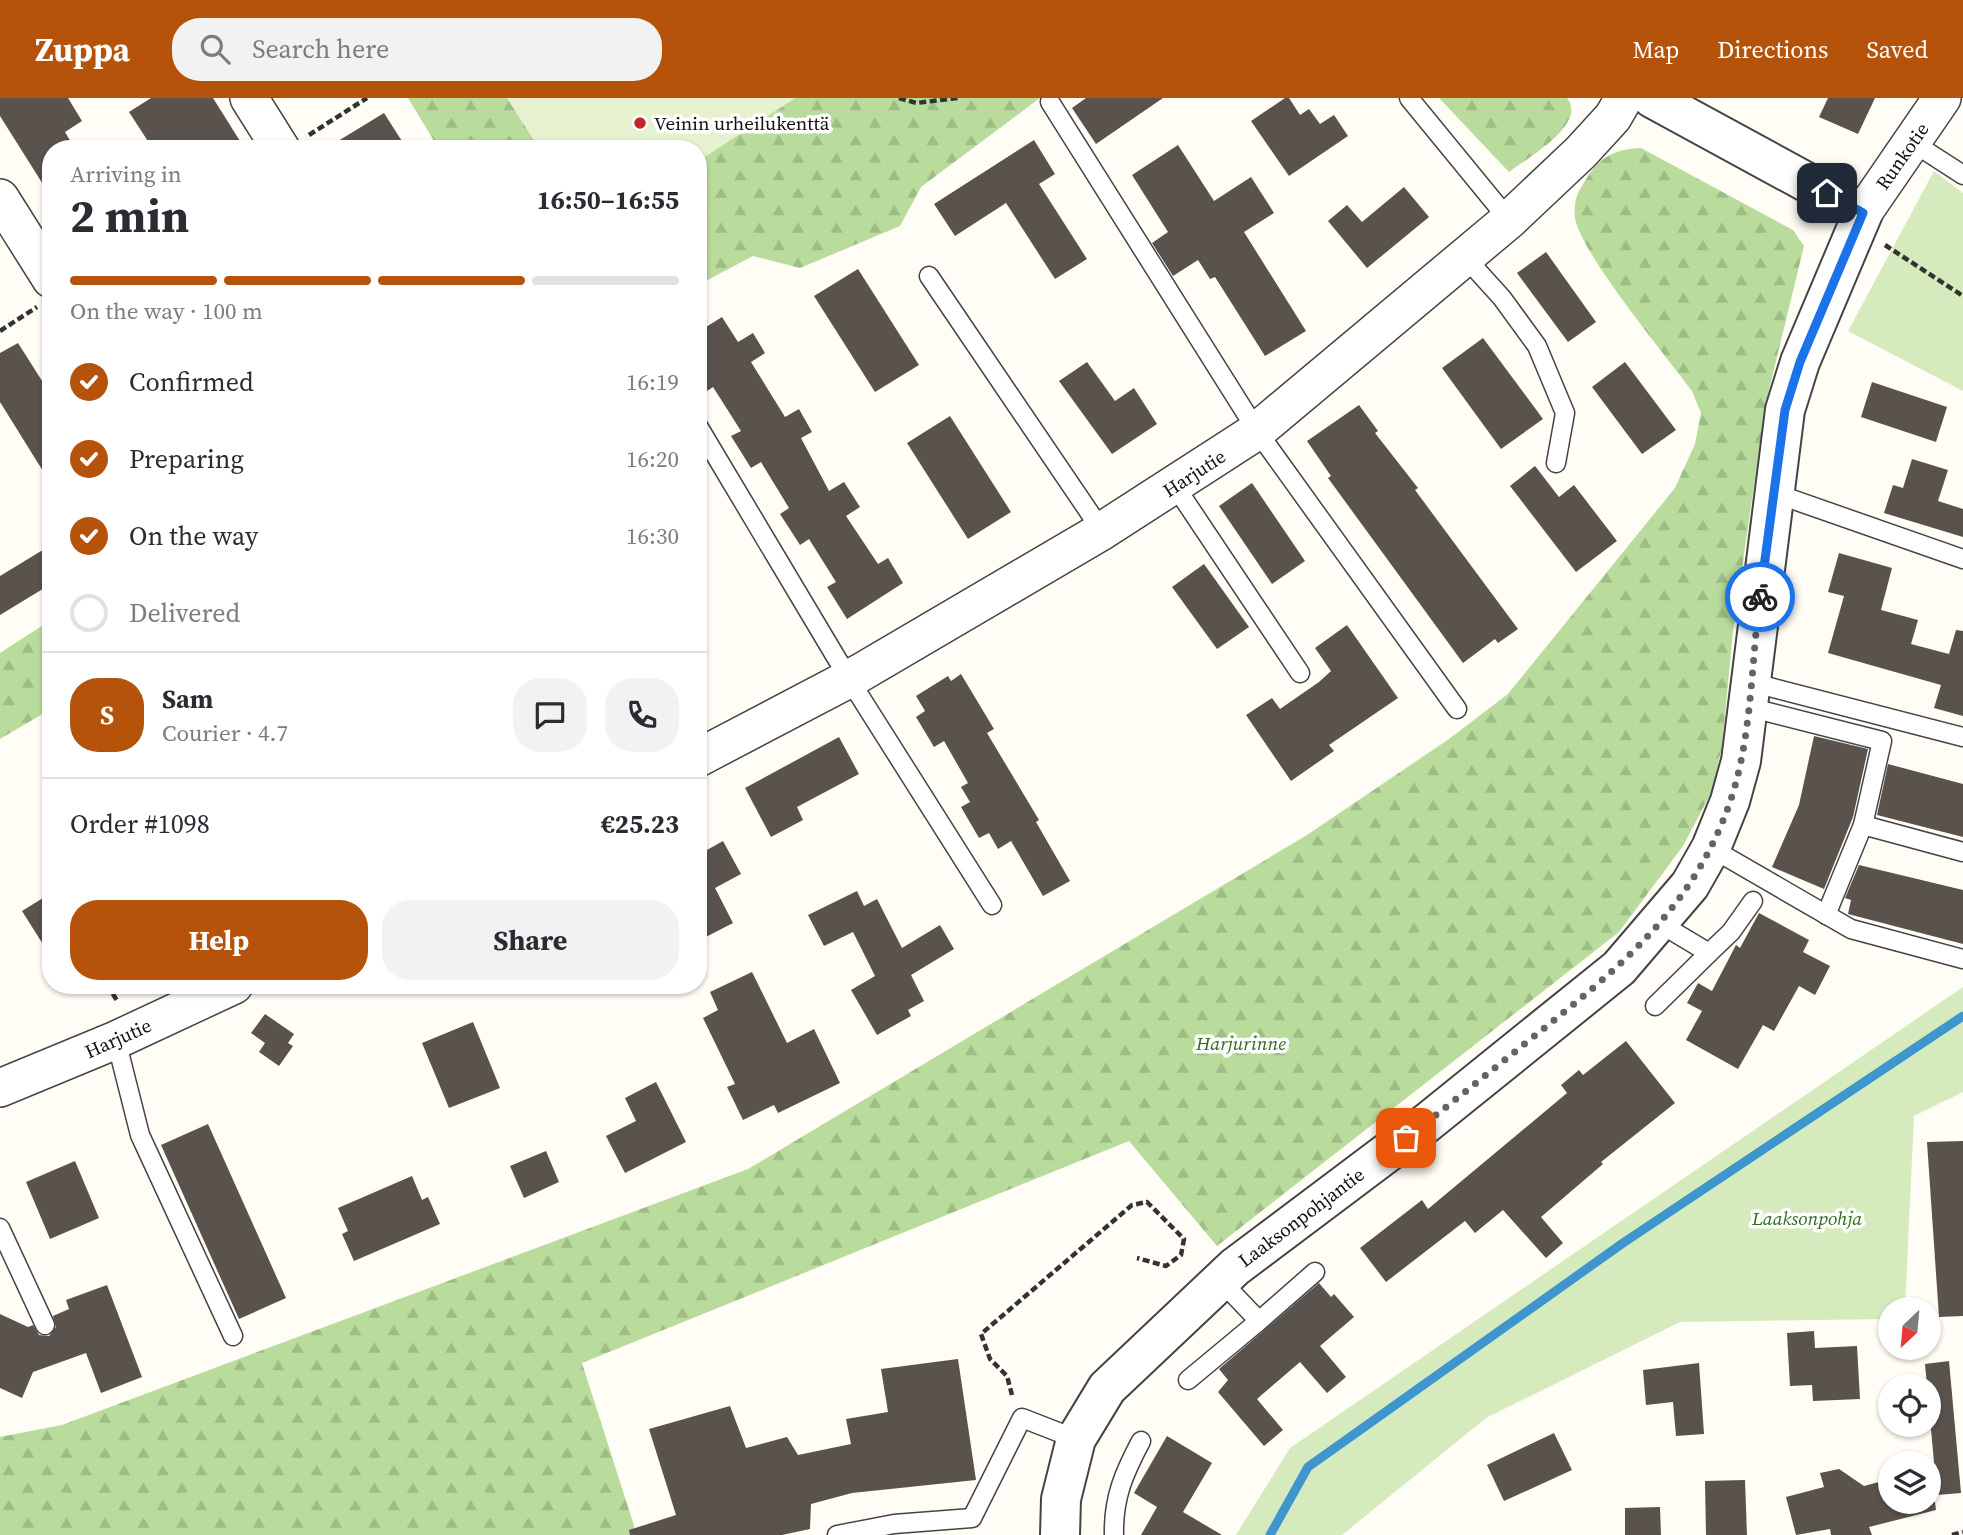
<!DOCTYPE html>
<meta charset="utf-8">
<style>
:root{--surface:#fff;--page:#f2f2f3;--text:#2b2b33;--muted:#7c7c81;--line:#e1e1e2;--accent:#b45309}
body{margin:0;font-family:"Source Serif 4",serif;background:var(--page);color:var(--text);height:100vh;display:flex;flex-direction:column;font-size:26px;white-space:nowrap}
*{box-sizing:border-box;margin:0}
p{font-size:23px;color:var(--muted)}
.icon{flex:none;width:38px;height:38px;fill:none;stroke:currentColor;stroke-width:2;stroke-linecap:round;stroke-linejoin:round}
.map{position:relative;flex:1;overflow:hidden}
.side{position:absolute;left:42px;top:42px;width:665px;height:854px;display:flex;flex-direction:column;background:var(--surface);border-radius:28px;box-shadow:0 2px 5px #0004}
.side>*{flex:none}
.needle{width:46px;rotate:206deg}
.fabs{position:absolute;left:1878px;top:1199px;display:grid;gap:14px}
.fabs a{display:grid;place-items:center;width:63px;height:63px;border-radius:50%;background:var(--surface);box-shadow:0 2px 5px #0004;font-size:35px}
.pin{position:absolute;display:grid;place-items:center;width:60px;height:60px;color:#fff;margin:-30px;border-radius:14px;box-shadow:0 4px 10px #0006}
.courier{position:absolute;display:grid;place-items:center;width:70px;height:70px;margin:-35px;border:5px solid #1a73e8;border-radius:50%;background:#fff;color:#222;box-shadow:0 2px 9px #0007}
.overview em{font-style:normal;font-weight:700}
.overview div{display:flex;flex-direction:column-reverse}
.overview{display:flex;align-items:center;justify-content:space-between;height:119px;padding:0 28px}
h1{font-size:46px;font-weight:700;line-height:52px}
.bar{display:grid;grid-template-columns:repeat(4,1fr);gap:10px 7px;align-content:center;height:84px;padding:0 28px}
.bar i{height:9px;border-radius:5px;background:var(--line)}
.bar .selected{background:var(--accent)}
.bar p{grid-column:span 4}
.line{display:flex;align-items:center;gap:18px;padding:0 28px;border-top:2px solid var(--line)}
.line div{flex:1}
.round{display:grid;place-items:center;flex:none;width:74px;height:74px;border-radius:28px;background:var(--page)}
ol{padding:0 28px;list-style:none}
li{display:flex;align-items:center;gap:21px;height:77px}
li p{margin-inline-start:auto}
li .icon{padding:7px;border-radius:50%;background:var(--accent);color:#fff;stroke-width:4}
li:last-child{color:var(--muted)}
li i{width:38px;height:38px;border:4px solid var(--line);border-radius:50%}
.action{display:flex;gap:14px;margin-top:auto;padding:14px 28px}
.action a{flex:1;height:80px;border-radius:28px;background:var(--accent);color:#fff;font-size:28px;font-weight:700;line-height:80px;text-align:center}
.action a+a{background:var(--page);color:var(--text)}
header{display:flex;align-items:center;gap:42px;box-sizing:border-box;height:98px;padding:0 35px;background:var(--accent);color:#fff}
header strong{font-size:33px}
nav{display:flex;gap:38px;margin-inline-start:auto;font-size:24px}
.search{width:490px;height:63px;background:var(--page);display:flex;align-items:center;gap:18px;box-sizing:border-box;padding:0 24px;border-radius:28px;color:var(--muted);font-size:26px}
.map>svg:first-child{display:block}
.forest{fill:url(#forest-firs)}
.park{fill:#d5ebbd}
.pitch{fill:#e6f2cf}
.lines{fill:none;stroke-linecap:round;stroke-linejoin:round}
.stream{stroke:#3f96cf;stroke-width:9}
.building{fill:#5a524d}
.service-casing{stroke:#444;stroke-width:21}
.minor-casing{stroke:#444;stroke-width:40}
.tertiary-casing{stroke:#444;stroke-width:42}
.path{stroke:#333;stroke-width:4.5;stroke-dasharray:7 3.5;stroke-linecap:butt}
.service{stroke:#fff;stroke-width:18}
.minor{stroke:#fff;stroke-width:37}
.tertiary{stroke:#fff;stroke-width:38}
.done{stroke:#646461;stroke-width:7;stroke-dasharray:0 12.6}
.route{stroke:#1a73e8;stroke-width:9}
.poi-dot{fill:#c4262e;stroke:#fff;stroke-width:2.5}
.labels{text-anchor:middle;stroke-width:7;stroke-linejoin:round;paint-order:stroke}
.poi-label{font-size:19px;fill:#111;stroke:#fff;text-anchor:start}
.street-label{font-size:19px;fill:#111;stroke:#fff}
.park-label{font-size:19px;font-style:italic;fill:#2f6b1f;stroke:#fff}
</style>
<header>
<strong>Zuppa</strong>
<div class="search"><svg class="icon" aria-label="search" viewBox="0 0 24 24"><circle cx="10" cy="10" r="6"/><path d="M15 15l6 6"/></svg>Search here</div>
<nav><a>Map</a><a>Directions</a><a>Saved</a></nav>
</header>
<div class="map">
<svg width="1963" height="1437" viewBox="0 0 1963 1437">
<defs>
<pattern id="forest-firs" width="22" height="20" patternUnits="userSpaceOnUse" patternTransform="scale(1.75)"><rect width="22" height="20" fill="#b9dc9c"/><path d="M5 1l3.5 6h-7zM16 11l3.5 6h-7z" fill="#9ebc85"/></pattern>
</defs>
<rect width="100%" height="100%" fill="#fffdf5"/>
<g class="forest">
<path d="M408 0H507L540 51H439Z"/>
<path d="M795 0H1040L921 89 900 128 800 170 753 158 698 187V63Z"/>
<path d="M1439 0H1567C1588 26 1527 60 1509 74Z"/>
<path d="M1641 50 1793 132 1804 148 1766 304 1733 533 1722 648 1712 693 1683 748 1619 834 1217 1148 1129 1043 582 1265 637 1437H0V1339L62 1327 748 1071 1307 737 1449 641 1508 596 1675 390 1695 346 1701 315 1692 293C1668 260 1578 152 1575 119 1573 99 1580 91 1590 75 1604 56 1619 51 1641 50Z"/>
<path d="M51 522V611L0 641V555Z"/>
</g>
<g class="park">
<path d="M1934 73 1963 95V293L1848 233Z"/>
<path d="M1963 889V994L1914 1018 1905 1211H1890V1221L1680 1224 1486 1320 1342 1437H1236L1290 1350Z"/>
</g>
<path class="pitch" d="M507 0H795L698 63V51H540Z"/>
<g class="lines">
<path class="stream" d="M1270 1437 1308 1369 1623 1145 1963 918"/>
</g>
<g class="building">
<path d="M0 0H68L82 23 65 34 75 51H51V99L0 18Z"/>
<path d="M151 0H213L245 51H153L129 14Z"/>
<path d="M1086 0H1163L1096 46 1072 10Z"/>
<path d="M1285 0H1289L1300 17 1309 11 1320 26 1334 17 1348 38 1289 78 1251 23Z"/>
<path d="M1828 0H1875L1858 36 1819 19Z"/>
<path d="M384 15 407 51H325Z"/>
<path d="M1034 42 1055 76 1039 86 1087 161 1055 181 1006 105 955 138 934 106Z"/>
<path d="M1178 47 1214 103 1251 79 1274 115 1244 134 1306 233 1265 258 1215 179 1210 181 1198 162 1173 178 1152 145 1168 134 1132 77Z"/>
<path d="M1404 89 1429 119 1367 170 1328 123 1347 107 1362 124Z"/>
<path d="M1546 154 1596 224 1568 244 1517 175Z"/>
<path d="M858 171 919 267 875 294 814 198Z"/>
<path d="M722 219 738 244 753 235 765 255 751 264 785 319 799 311 812 334 801 340 829 393 844 384 860 409 846 418 878 466 888 460 903 485 847 521 827 489 836 484 809 441 800 447 780 416 789 410 761 364 751 370 731 338 741 333 713 289 698 299V234Z"/>
<path d="M1483 240 1543 321 1501 351 1442 270Z"/>
<path d="M18 245 51 297V386L0 304V255Z"/>
<path d="M1087 264 1115 303 1134 290 1157 326 1112 356 1059 283Z"/>
<path d="M1625 264 1676 332 1642 356 1592 289Z"/>
<path d="M1872 284 1947 309 1936 344 1861 319Z"/>
<path d="M1359 307 1378 333 1375 335 1418 390 1415 392 1518 531 1498 545 1495 541 1463 565 1328 380 1331 378 1307 343Z"/>
<path d="M950 318 1011 414 968 441 907 345Z"/>
<path d="M1912 361 1948 372 1938 403 1963 411V439L1884 415 1893 387 1903 390Z"/>
<path d="M1535 368 1559 399 1574 387 1617 443 1576 474 1510 388Z"/>
<path d="M1252 385 1305 463 1272 486 1219 408Z"/>
<path d="M51 447V486L0 517V478Z"/>
<path d="M1839 455 1892 470 1881 512 1918 522 1911 546 1949 556 1956 532 1963 533V618L1934 610 1941 587 1828 555 1844 498 1828 494Z"/>
<path d="M1204 466 1249 529 1217 551 1172 489Z"/>
<path d="M1347 527 1398 600 1329 647 1334 653 1291 683 1246 617 1272 600 1280 611 1319 584 1331 573 1315 550Z"/>
<path d="M961 576 994 631 987 635 1039 722 1036 724 1070 783 1043 798 1011 743 998 751 989 735 979 740 961 709 970 704 961 689 968 685 944 643 934 649 916 619 925 613 916 598 948 578 951 583Z"/>
<path d="M1814 638 1868 651 1853 719 1824 791 1772 769 1799 707Z"/>
<path d="M839 639 859 676 797 709 803 722 771 739 745 690Z"/>
<path d="M1888 666 1963 686V739L1877 717Z"/>
<path d="M723 743 741 776 715 790 733 825 698 843V757Z"/>
<path d="M1859 767 1963 792V846L1848 816 1851 802 1845 800Z"/>
<path d="M857 793 864 808 877 801 902 850 940 827 954 851 911 877 924 903 908 912 911 918 877 937 851 892 875 878 853 834 824 848 808 817Z"/>
<path d="M51 795V859L22 813Z"/>
<path d="M1759 815 1809 842 1803 854 1830 868 1815 897 1799 888 1774 933 1763 927 1738 971 1686 942 1702 913 1687 905 1698 885 1712 893 1736 847 1740 850Z"/>
<path d="M752 874 787 945 814 931 840 985 778 1015 774 1007 743 1022 727 989 735 986 703 920 718 912 710 894Z"/>
<path d="M265 916 294 936 288 945 293 948 279 968 259 954 265 945 251 935Z"/>
<path d="M473 924 500 990 449 1010 422 945Z"/>
<path d="M1626 943 1675 1005 1601 1064 1603 1066 1541 1119 1563 1145 1546 1160 1503 1112 1475 1135 1465 1123 1386 1184 1360 1150 1422 1102 1428 1111 1567 995 1561 987 1579 972 1583 977Z"/>
<path d="M656 984 686 1044 625 1075 606 1038 636 1023 625 1000Z"/>
<path d="M208 1026 286 1200 239 1221 161 1047Z"/>
<path d="M1963 1043V1218L1939 1219 1927 1044Z"/>
<path d="M546 1053 559 1084 524 1100 510 1068Z"/>
<path d="M75 1063 99 1120 50 1141 26 1084Z"/>
<path d="M412 1078 422 1102 428 1099 440 1126 354 1163 342 1136 348 1133 338 1110Z"/>
<path d="M1319 1185 1331 1199 1334 1196 1354 1219 1320 1248 1346 1279 1327 1295 1300 1264 1257 1301 1283 1332 1264 1348 1218 1294 1228 1282 1219 1271Z"/>
<path d="M107 1187 142 1279 101 1295 86 1255 33 1274 22 1300 0 1290V1216L28 1229 33 1227 39 1237 49 1238 56 1229 53 1218 69 1211 66 1202Z"/>
<path d="M1814 1233 1815 1250 1857 1248 1860 1301 1813 1303 1812 1287 1790 1288 1787 1235Z"/>
<path d="M958 1261 976 1382 852 1395 811 1406 810 1431 782 1437H630L629 1432 676 1417 649 1331 730 1308 746 1350 787 1339 798 1357 851 1346 846 1321 888 1314 881 1271Z"/>
<path d="M1949 1263 1961 1395 1937 1397 1925 1266Z"/>
<path d="M1699 1265 1704 1336 1676 1338 1673 1304 1646 1307 1643 1272Z"/>
<path d="M1554 1335 1572 1372 1504 1403 1487 1367Z"/>
<path d="M1167 1338 1212 1365 1183 1414 1222 1437H1141L1157 1409 1134 1395Z"/>
<path d="M1839 1371 1864 1388 1890 1381V1404H1935L1936 1412 1869 1429 1872 1437H1831L1830 1431 1796 1437 1786 1399 1824 1389 1820 1375Z"/>
<path d="M1745 1382 1747 1437H1706L1705 1383Z"/>
<path d="M1660 1409 1661 1437H1625V1410Z"/>
</g>
<g class="lines">
<g class="service-casing">
<g id="service">
<path d="M1409 0 1509 122"/>
<path d="M1050 4 1257 333 1457 611"/>
<path d="M1912 44 1963 77"/>
<path d="M1464 158 1502 200 1537 248 1565 315 1556 365"/>
<path d="M929 178 1102 433"/>
<path d="M698 328 849 581 992 807"/>
<path d="M1175 388 1300 575"/>
<path d="M1774 395 1963 461"/>
<path d="M1750 584 1963 639"/>
<path d="M1748 609 1882 643 1863 727 1826 817"/>
<path d="M1863 727 1963 754"/>
<path d="M1711 750 1851 831 1963 861"/>
<path d="M1659 825 1709 855 1731 834 1753 803"/>
<path d="M1655 908 1709 855"/>
<path d="M116 942 140 1037 233 1238"/>
<path d="M0 1130 45 1227"/>
<path d="M1259 1223 1315 1174"/>
<path d="M1188 1282 1259 1223 1220 1182"/>
<path d="M837 1437 894 1426 972 1420 1022 1320 1076 1341"/>
<path d="M1114 1437C1113 1400 1124 1375 1141 1343"/>
</g>
</g>
<g class="minor-casing">
<g id="minor">
<path d="M249 0 281 51"/>
<path d="M0 100 51 181"/>
<path d="M1863 115 1942 0"/>
<path d="M698 660 860 575 1102 433 1257 333 1509 122 1581 54 1613 19 1624 0"/>
<path d="M0 990 116 942 234 887"/>
</g>
</g>
<g class="tertiary-casing">
<path id="tertiary" d="M1060 1437 1061 1401 1076 1341 1107 1290 1235 1169 1428 1024 1619 870 1690 787 1711 750 1730 703 1741 663 1785 312 1800 264 1863 115 1652 0"/>
</g>
<g class="path">
<path d="M899 0 916 5 958 0"/>
<path d="M309 37 367 0"/>
<path d="M1885 147 1963 198"/>
<path d="M0 233 37 209"/>
<path d="M107 887 118 904"/>
<path d="M1012 1297 1007 1278 990 1261 981 1236 1132 1107 1147 1104 1184 1141 1181 1157 1166 1168 1137 1160"/>
<path d="M1952 1437 1963 1434"/>
</g>
<use href="#service" class="service"/>
<use href="#minor" class="minor"/>
<use href="#tertiary" class="tertiary"/>
</g>
<g class="lines">
<path class="done" d="M1406 1040C1447 1009 1487 976 1527 944 1614 874 1692 814 1730 704 1752 640 1751 566 1760 499"/>
<path class="route" d="M1760 499 1785 312 1800 264 1863 115 1827 95"/>
</g>
<circle class="poi-dot" cx="640" cy="25" r="7"/>
<g class="labels">
<g class="poi-label">
<text x="654" y="32">Veinin urheilukenttä</text>
</g>
<g class="street-label">
<text transform="translate(1902 58) rotate(-55)" y="7">Runkotie</text>
<text transform="translate(1194 375) rotate(-33)" y="7">Harjutie</text>
<text transform="translate(118 940) rotate(-24)" y="7">Harjutie</text>
<text transform="translate(1301 1119) rotate(-37)" y="7">Laaksonpohjantie</text>
</g>
<g class="park-label">
<text x="1241" y="952">Harjurinne</text>
<text x="1807" y="1127">Laaksonpohja</text>
</g>
</g>
</svg>
<div class="fabs">
<a><svg class="needle" viewBox="-14 -14 28 28"><path d="M0-13l5 13h-10z" fill="#e53935"/><path d="M0 13l5-13h-10z" fill="#7c7c81"/></svg></a>
<a><svg class="icon" aria-label="locate" viewBox="0 0 24 24"><circle cx="12" cy="12" r="6"/><path d="M12 2v4M12 18v4M2 12h4M18 12h4"/></svg></a>
<a><svg class="icon" aria-label="layers" viewBox="0 0 24 24"><path d="M12 4l9 5-9 5-9-5zM3 14l9 5 9-5"/></svg></a>
</div>
<div class="pin" style="left:1406px;top:1040px;background:#ea580c"><svg class="icon" aria-label="bag" viewBox="0 0 24 24"><path d="M5 8h14l-1 12H6zM9 8a3 3 0 0 1 6 0"/></svg></div>
<div class="pin" style="left:1827px;top:95px;background:#1f2937"><svg class="icon" aria-label="home" viewBox="0 0 24 24"><path d="M3 11l9-7 9 7M6 9v11h12V9"/></svg></div>
<div class="courier" style="left:1760px;top:499px"><svg class="icon" aria-label="bike" viewBox="0 0 24 24"><circle cx="6" cy="16" r="4"/><circle cx="18" cy="16" r="4"/><path d="M6 16l4-8h5l3 8M10 8l3 8H6M13 5h3"/></svg></div>
<section class="side">
<div class="overview"><div><h1>2 min</h1><p>Arriving in</p></div><em>16:50–16:55</em></div>
<div class="bar"><i class="selected"></i><i class="selected"></i><i class="selected"></i><i></i><p>On the way · 100 m</p></div>
<ol>
<li><svg class="icon" aria-label="check" viewBox="0 0 24 24"><path d="M5 12l5 5 9-10"/></svg>Confirmed<p>16:19</p></li>
<li><svg class="icon" aria-label="check" viewBox="0 0 24 24"><path d="M5 12l5 5 9-10"/></svg>Preparing<p>16:20</p></li>
<li><svg class="icon" aria-label="check" viewBox="0 0 24 24"><path d="M5 12l5 5 9-10"/></svg>On the way<p>16:30</p></li>
<li><i></i>Delivered</li>
</ol>
<div class="line" style="height:126px"><b class="round" style="background:var(--accent);color:#fff">S</b><div><b>Sam</b><p>Courier · 4.7</p></div><a class="round"><svg class="icon" aria-label="chat" viewBox="0 0 24 24"><path d="M4 5h16v11H9l-5 4z"/></svg></a><a class="round"><svg class="icon" aria-label="phone" viewBox="0 0 24 24"><path d="M5 4h4l2 5-3 2q2 4 5 5l2-3 5 2v4C11 20 4 13 5 4z"/></svg></a></div>
<div class="line" style="height:91px"><div>Order #1098</div><b>€25.23</b></div>
<div class="action"><a>Help</a><a>Share</a></div>
</section>
</div>
